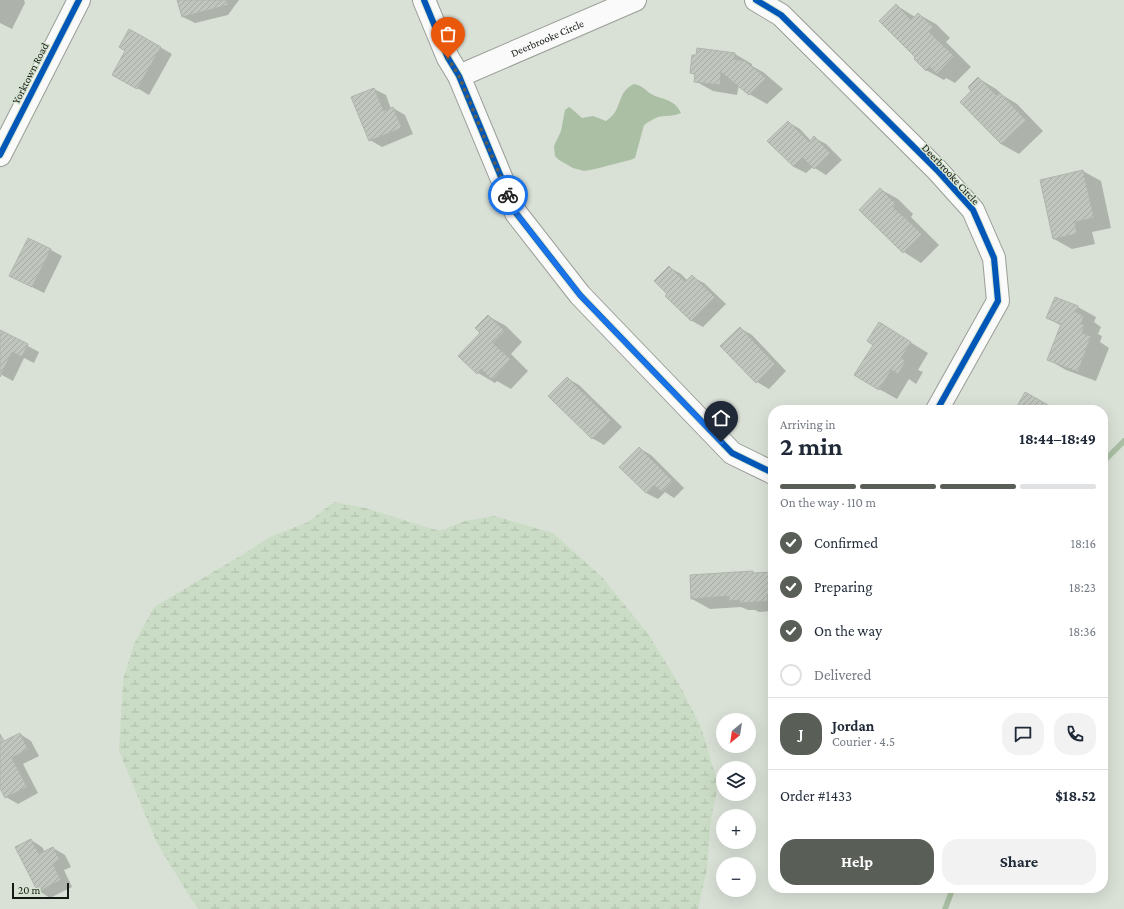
<!DOCTYPE html>
<meta charset="utf-8">
<style>
:root{--surface:#fff;--page:#f2f2f3;--text:#1f2937;--muted:#747a83;--line:#e0e1e3;--accent:#595f57}
body{margin:0;font-family:"Crimson Pro",serif;background:var(--page);color:var(--text);height:100vh;display:flex;flex-direction:column;font-size:15px;white-space:nowrap}
*{box-sizing:border-box;margin:0}
p{font-size:13px;color:var(--muted)}
.icon{flex:none;width:22px;height:22px;fill:none;stroke:currentColor;stroke-width:2;stroke-linecap:round;stroke-linejoin:round}
.map{position:relative;flex:1;overflow:hidden}
.side{position:absolute;left:768px;top:405px;width:340px;height:488px;display:flex;flex-direction:column;background:var(--surface);border-radius:16px;box-shadow:0 4px 16px #0002}
.side>*{flex:none}
.needle{width:26px;rotate:210deg}
.fabs{position:absolute;left:716px;top:713px;display:grid;gap:8px}
.fabs a{display:grid;place-items:center;width:40px;height:40px;border-radius:50%;background:var(--surface);box-shadow:0 4px 16px #0002;font-size:20px}
.scale{position:absolute;left:12px;bottom:10px;width:57px;box-sizing:border-box;padding-left:4px;border:2px solid #141913;border-top:0;font-size:11px;line-height:14px;white-space:nowrap;color:#141913;-webkit-text-stroke:3px #d7e4d2;paint-order:stroke}
.pin{position:absolute;display:grid;place-items:center;width:34px;height:34px;color:#fff;margin:-41px -17px;border-radius:50% 50% 50% 0;rotate:-45deg;box-shadow:0 0 4px #0007}
.pin .icon{rotate:45deg}
.courier{position:absolute;display:grid;place-items:center;width:40px;height:40px;margin:-20px;border:3px solid #1a73e8;border-radius:50%;background:#fff;color:#222;box-shadow:0 1px 5px #0007}
.head em{font-style:normal;font-weight:700}
.head div{display:flex;flex-direction:column-reverse}
.head{display:flex;align-items:center;justify-content:space-between;height:68px;padding:0 12px}
h1{font-size:26px;font-weight:700;line-height:30px}
.bar{display:grid;grid-template-columns:repeat(4,1fr);gap:6px 4px;align-content:center;height:48px;padding:0 12px}
.bar i{height:5px;border-radius:3px;background:var(--line)}
.bar .current{background:var(--accent)}
.bar p{grid-column:span 4}
.line{display:flex;align-items:center;gap:10px;padding:0 12px;border-top:1px solid var(--line)}
.line div{flex:1}
.round{display:grid;place-items:center;flex:none;width:42px;height:42px;border-radius:16px;background:var(--page)}
ol{padding:0 12px;list-style:none}
li{display:flex;align-items:center;gap:12px;height:44px}
li p{margin-inline-start:auto}
li .icon{padding:4px;border-radius:50%;background:var(--accent);color:#fff;stroke-width:4}
li:last-child{color:var(--muted)}
li i{width:22px;height:22px;border:2px solid var(--line);border-radius:50%}
.button{display:flex;gap:8px;margin-top:auto;padding:8px 12px}
.button a{flex:1;height:46px;border-radius:16px;background:var(--accent);color:#fff;font-size:16px;font-weight:700;line-height:46px;text-align:center}
.button a+a{background:var(--page);color:var(--text)}
.map>svg:first-child{display:block}
.wetland{fill:url(#wetland-marsh)}
.water{fill:#aabfa3}
.shadow{fill:#0003}
.lines{fill:none;stroke-linecap:round;stroke-linejoin:round}
.stream{stroke:#aabfa3;stroke-width:5.5}
.building{fill:url(#building-hatch);stroke:#afb5ad}
.minor-casing{stroke:#999e96;stroke-width:24}
.minor{stroke:#f9faf9;stroke-width:22}
.cycleway-casing{stroke:#d7e4d2;stroke-width:8}
.cycleway{stroke:#0057b8;stroke-width:6}
.done{stroke:#595f57;stroke-width:4;stroke-dasharray:0 7.2}
.route{stroke:#1a73e8;stroke-width:5}
.labels{text-anchor:middle;stroke-width:3;stroke-linejoin:round;paint-order:stroke}
.street-label{font-size:11px;fill:#141913;stroke:#d7e4d2}
</style>
<div class="map">
<svg width="1124" height="909" viewBox="0 0 1124 909">
<defs>
<pattern id="wetland-marsh" width="20" height="14" patternUnits="userSpaceOnUse"><rect width="20" height="14" fill="#cbdcc6"/><path d="M1 5h8M5 5V1M11 12h8M15 12V8" fill="none" stroke="#adbca9"/></pattern>
<pattern id="building-hatch" width="6" height="6" patternUnits="userSpaceOnUse"><rect width="6" height="6" fill="#c0c6be"/><path d="M-1 1l2-2M0 6l6-6M5 7l2-2" fill="none" stroke="#a4aaa2"/></pattern>
</defs>
<rect width="100%" height="100%" fill="#d9e0d6"/>
<path class="wetland" d="M334 502 365 508 439 531 465 521 494 516 553 533 602 577 648 634 679 684 701 727 718 784 710 826 707 869 698 909H199L191 899 157 843 119 751 123 680 134 644 154 607 242 555 270 537 308 522Z"/>
<path class="water" d="M634 84C644 86 645 91 653 95 665 100 675 100 681 113 672 117 666 115 658 117 653 119 648 122 644 125L635 158 630 160 595 169 584 171 573 168 559 160 555 156 554 146 561 131 565 110 569 107C574 110 577 114 582 118L593 116 606 121C624 110 615 93 634 84Z"/>
<g class="shadow">
<path d="M0 0H24L25 3 12 29 0 23Z"/>
<path d="M178 0H239L228 15 195 23 183 17Z"/>
<path d="M896 5 915 17 918 14 936 24 950 38 946 42 971 67 955 83 946 78 944 80 926 70 917 57Z"/>
<path d="M130 30 172 54 149 95 113 74 127 51Z"/>
<path d="M735 54 752 64V66L763 72 783 89 767 104 749 94 739 85 737 95 713 91 695 81 696 76 691 73Z"/>
<path d="M978 78 996 89 1004 96 1017 104 1043 131 1019 154 1001 144 973 91Z"/>
<path d="M374 89 386 95 391 109 393 108 405 115 413 134 382 147 370 140Z"/>
<path d="M788 122 800 129 811 141 815 138 826 144 842 160 826 175 813 167 806 173 794 167Z"/>
<path d="M1083 171 1101 181 1111 228 1092 232 1095 244 1072 249 1054 239Z"/>
<path d="M880 189 898 199 913 214 911 217 939 245 921 263 904 252 860 210Z"/>
<path d="M51 250 62 256 44 293 22 282Z"/>
<path d="M669 267 681 274 688 281 692 277 704 283 726 304 703 327 692 321 666 296 668 294Z"/>
<path d="M1055 298 1078 307 1096 317 1094 322 1101 327 1098 334 1102 336 1100 342 1109 348 1096 381 1066 370 1049 360 1062 326 1047 318Z"/>
<path d="M488 316 506 326 522 342 511 354 528 371 511 389 497 381 495 383 478 373Z"/>
<path d="M740 328 752 335 786 371 769 389 757 382Z"/>
<path d="M0 331 39 352 34 363 24 358 13 381 0 374Z"/>
<path d="M897 334 928 353 918 370 923 372 916 384 909 379 897 399 879 389Z"/>
<path d="M567 378 579 385 622 427 604 445 592 438Z"/>
<path d="M639 448 651 455 684 488 674 498 665 492 658 499 646 493Z"/>
<path d="M753 572 756 574 773 573V611L759 612 755 610H748L741 607 710 609 692 599Z"/>
<path d="M20 734 31 741 39 756 23 764 38 793 18 804 6 797 0 786V744Z"/>
<path d="M31 840 42 847 45 852 53 848 65 855 71 867 64 870 72 887 50 898 39 891Z"/>
</g>
<g class="lines">
<g class="stream">
<path d="M1103 462 1124 441"/>
<path d="M945 909 953 888"/>
</g>
</g>
<g class="building">
<path d="M177 0H227L228 5 182 17Z"/>
<path d="M896 4 911 20 918 13 933 27 929 32 954 56 937 74 930 67 926 71 914 59 915 57 879 21Z"/>
<path d="M129 29 161 47 137 89 112 75 125 51 119 47Z"/>
<path d="M697 48 735 53 734 59 745 61 766 78 749 95 721 72 720 85 694 82 695 74 690 73 692 55H696Z"/>
<path d="M978 77 997 96 1000 93 1026 120 1001 144 960 102 971 91 968 87Z"/>
<path d="M374 88 384 111 393 107 402 128 369 141 351 97Z"/>
<path d="M788 121 809 142 814 136 830 153 814 169 803 158 794 167 767 141Z"/>
<path d="M1083 170 1094 218 1075 222 1077 234 1053 239 1040 180Z"/>
<path d="M880 188 896 204 893 207 922 234 903 253 859 210Z"/>
<path d="M28 238 51 249 32 287 9 276Z"/>
<path d="M669 266 685 282 692 275 715 297 691 321 665 296 667 294 654 281Z"/>
<path d="M1055 297 1078 306 1076 312 1084 316 1081 324 1085 325 1082 333 1091 336 1078 372 1047 360 1061 324 1046 318Z"/>
<path d="M488 315 505 331 493 343 511 360 492 380 481 369 477 374 458 356 480 333 475 328Z"/>
<path d="M879 322 911 342 901 358 906 361 898 374 891 370 879 390 854 375 873 345 867 341Z"/>
<path d="M740 327 775 364 756 383 720 346Z"/>
<path d="M0 330 28 344 22 357 12 352 0 377Z"/>
<path d="M567 377 611 420 592 439 548 396Z"/>
<path d="M1025 392 1057 410H1015Z"/>
<path d="M639 447 673 481 662 492 654 485 646 493 619 467Z"/>
<path d="M753 571V573L773 572V595L767 596 768 601 740 603V600L729 601V596L691 599 690 575Z"/>
<path d="M20 733 28 749 12 758 27 787 5 798 0 788V734L4 741Z"/>
<path d="M31 839 39 854 53 847 60 860 53 864 61 880 38 892 15 847Z"/>
</g>
<g class="lines">
<g class="minor-casing">
<g id="minor">
<path d="M424 0 448 58 459 76 516 213 580 295 732 453 773 473"/>
<path d="M756 0 781 15 937 170 973 210 994 258 998 301 937 410"/>
<path id="s1" d="M459 76 635 0"/>
<path d="M0 155 79 0"/>
</g>
</g>
<use href="#minor" class="minor"/>
<g class="cycleway-casing">
<g id="cycleway">
<path d="M424 0 448 58 459 76 516 213 580 295 732 453 773 473"/>
<path d="M756 0 781 15 937 170 973 210 994 258 998 301 937 410"/>
<path d="M0 155 79 0"/>
</g>
</g>
<use href="#cycleway" class="cycleway"/>
</g>
<g class="lines">
<path class="done" d="M448 58 459 76 508 195"/>
<path class="route" d="M508 195 516 213 580 295 721 442"/>
</g>
<g class="labels">
<g class="street-label">
<text dy="4" stroke="none"><textPath href="#s1" startOffset="96">Deerbrooke Circle</textPath></text>
<text transform="translate(30 73) rotate(-63)" y="4">Yorktown Road</text>
<text transform="translate(951 174) rotate(47)" y="4">Deerbrooke Circle</text>
</g>
</g>
</svg>
<div class="fabs">
<a><svg class="needle" viewBox="-14 -14 28 28"><path d="M0-13l5 13h-10z" fill="#e53935"/><path d="M0 13l5-13h-10z" fill="#747a83"/></svg></a>
<a><svg class="icon" aria-label="layers" viewBox="0 0 24 24"><path d="M12 4l9 5-9 5-9-5zM3 14l9 5 9-5"/></svg></a>
<a>+</a>
<a>−</a>
</div>
<div class="scale">20 m</div>
<div class="pin" style="left:448px;top:58px;background:#ea580c"><svg class="icon" aria-label="bag" viewBox="0 0 24 24"><path d="M5 8h14l-1 12H6zM9 8a3 3 0 0 1 6 0"/></svg></div>
<div class="pin" style="left:721px;top:442px;background:#1f2937"><svg class="icon" aria-label="home" viewBox="0 0 24 24"><path d="M3 11l9-7 9 7M6 9v11h12V9"/></svg></div>
<div class="courier" style="left:508px;top:195px"><svg class="icon" aria-label="bike" viewBox="0 0 24 24"><circle cx="6" cy="16" r="4"/><circle cx="18" cy="16" r="4"/><path d="M6 16l4-8h5l3 8M10 8l3 8H6M13 5h3"/></svg></div>
<section class="side">
<div class="head"><div><h1>2 min</h1><p>Arriving in</p></div><em>18:44–18:49</em></div>
<div class="bar"><i class="current"></i><i class="current"></i><i class="current"></i><i></i><p>On the way · 110 m</p></div>
<ol>
<li><svg class="icon" aria-label="check" viewBox="0 0 24 24"><path d="M5 12l5 5 9-10"/></svg>Confirmed<p>18:16</p></li>
<li><svg class="icon" aria-label="check" viewBox="0 0 24 24"><path d="M5 12l5 5 9-10"/></svg>Preparing<p>18:23</p></li>
<li><svg class="icon" aria-label="check" viewBox="0 0 24 24"><path d="M5 12l5 5 9-10"/></svg>On the way<p>18:36</p></li>
<li><i></i>Delivered</li>
</ol>
<div class="line" style="height:72px"><b class="round" style="background:var(--accent);color:#fff">J</b><div><b>Jordan</b><p>Courier · 4.5</p></div><a class="round"><svg class="icon" aria-label="chat" viewBox="0 0 24 24"><path d="M4 5h16v11H9l-5 4z"/></svg></a><a class="round"><svg class="icon" aria-label="phone" viewBox="0 0 24 24"><path d="M5 4h4l2 5-3 2q2 4 5 5l2-3 5 2v4C11 20 4 13 5 4z"/></svg></a></div>
<div class="line" style="height:52px"><div>Order #1433</div><b>$18.52</b></div>
<div class="button"><a>Help</a><a>Share</a></div>
</section>
</div>
